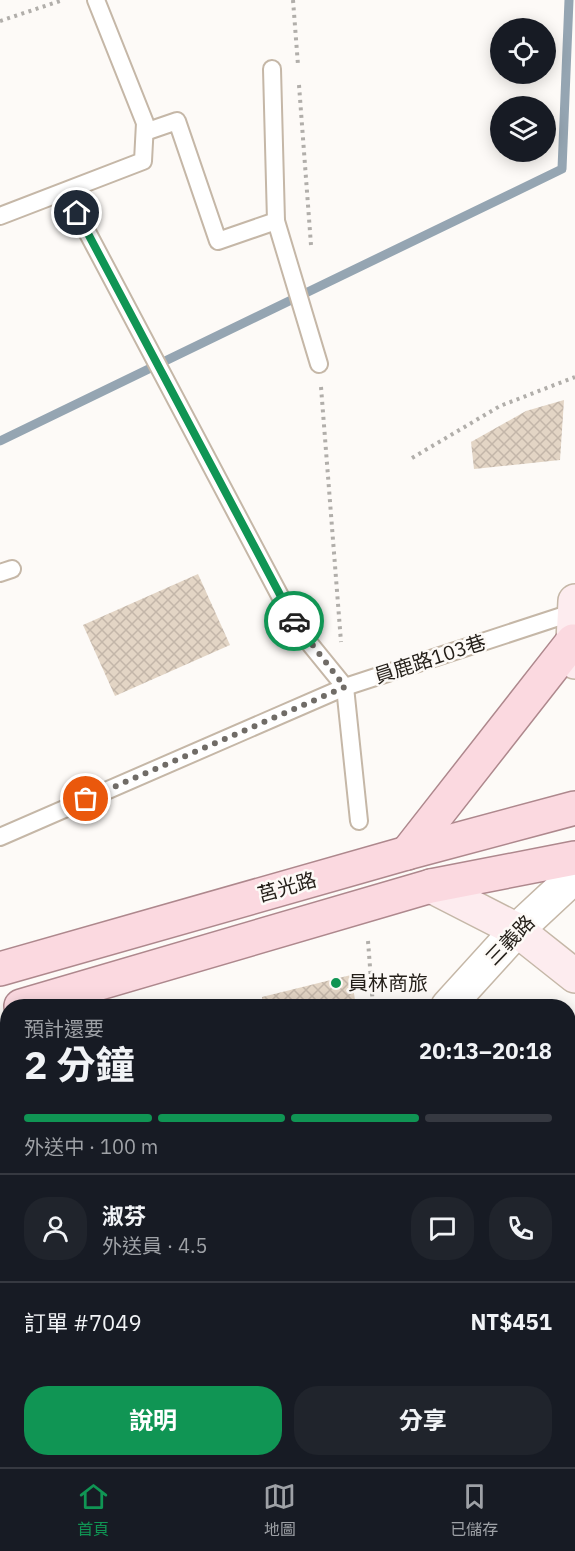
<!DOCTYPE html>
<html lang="zh-TW">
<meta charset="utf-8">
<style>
:root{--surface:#171b24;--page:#20242c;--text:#f1f3f6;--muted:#9ea1a6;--line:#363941;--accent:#109554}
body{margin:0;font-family:"IBM Plex Sans","Noto Sans TC",sans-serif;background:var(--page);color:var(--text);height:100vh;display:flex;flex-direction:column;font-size:22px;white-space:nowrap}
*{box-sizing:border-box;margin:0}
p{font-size:20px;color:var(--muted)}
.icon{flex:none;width:33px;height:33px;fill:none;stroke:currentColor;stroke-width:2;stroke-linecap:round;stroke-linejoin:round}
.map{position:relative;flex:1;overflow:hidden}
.side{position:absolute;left:0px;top:999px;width:576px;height:468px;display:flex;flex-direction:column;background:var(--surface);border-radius:24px 24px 0 0;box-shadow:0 3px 15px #0003}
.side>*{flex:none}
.fabs{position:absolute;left:490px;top:18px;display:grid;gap:12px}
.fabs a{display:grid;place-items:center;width:66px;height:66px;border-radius:50%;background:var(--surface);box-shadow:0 3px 15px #0003;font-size:30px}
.pin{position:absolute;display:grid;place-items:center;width:51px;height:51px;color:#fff;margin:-26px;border:3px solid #fff;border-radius:50%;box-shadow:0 2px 6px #0007}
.courier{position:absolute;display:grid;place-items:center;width:60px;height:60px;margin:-30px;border:4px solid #109554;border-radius:50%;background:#fff;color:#222;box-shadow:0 2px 8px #0007}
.overview em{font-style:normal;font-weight:700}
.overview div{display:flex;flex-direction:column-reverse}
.overview{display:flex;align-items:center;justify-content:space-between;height:102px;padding:0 24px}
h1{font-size:39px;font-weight:700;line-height:45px}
.bar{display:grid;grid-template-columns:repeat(4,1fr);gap:9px 6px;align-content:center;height:72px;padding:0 24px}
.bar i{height:8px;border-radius:4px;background:var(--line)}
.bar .on{background:var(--accent)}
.bar p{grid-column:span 4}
.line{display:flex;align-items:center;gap:15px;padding:0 24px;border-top:2px solid var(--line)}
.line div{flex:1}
.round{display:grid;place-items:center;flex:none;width:63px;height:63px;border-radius:24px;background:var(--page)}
.button{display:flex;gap:12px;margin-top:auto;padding:12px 24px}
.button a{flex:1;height:69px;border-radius:24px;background:var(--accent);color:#fff;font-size:24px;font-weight:700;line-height:69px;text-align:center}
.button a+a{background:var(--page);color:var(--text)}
.tabs{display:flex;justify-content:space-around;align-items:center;height:84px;border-top:2px solid var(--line);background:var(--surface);font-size:16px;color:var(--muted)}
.tabs a{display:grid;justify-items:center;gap:3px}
.tabs .on{color:var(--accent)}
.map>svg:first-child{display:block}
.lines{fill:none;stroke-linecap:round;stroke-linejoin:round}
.stream{stroke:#95a5b2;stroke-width:9}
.building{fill:url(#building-cross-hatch)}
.lane-casing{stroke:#c5b7a7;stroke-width:20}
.street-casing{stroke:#c5b7a7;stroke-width:36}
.secondary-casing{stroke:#c5b7a7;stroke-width:36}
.primary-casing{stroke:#ae888d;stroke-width:36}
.path{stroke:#b1aeaa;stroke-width:4;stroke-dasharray:3 4.5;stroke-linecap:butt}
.lane{stroke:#fff;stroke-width:16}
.street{stroke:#fff;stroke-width:33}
.secondary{stroke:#fdecef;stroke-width:33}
.primary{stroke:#fbd9e0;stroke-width:33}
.done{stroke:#706c67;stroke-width:6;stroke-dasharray:0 10.8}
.route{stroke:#109554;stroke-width:8}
.poi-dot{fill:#109554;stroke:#fdfaf7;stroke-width:2}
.labels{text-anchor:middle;stroke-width:5;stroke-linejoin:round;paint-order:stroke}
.street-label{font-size:20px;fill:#241f19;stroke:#fdfaf7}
.poi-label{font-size:20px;fill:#241f19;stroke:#fdfaf7;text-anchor:start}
</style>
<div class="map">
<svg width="575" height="1467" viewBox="0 0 575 1467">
<defs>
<pattern id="building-cross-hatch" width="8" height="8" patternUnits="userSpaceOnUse" patternTransform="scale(1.5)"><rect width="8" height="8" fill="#e3d5c5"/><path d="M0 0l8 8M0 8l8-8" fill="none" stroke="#c3b6a9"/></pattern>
</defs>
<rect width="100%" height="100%" fill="#fdfaf7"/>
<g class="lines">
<path class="stream" d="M0 441 562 169 569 0"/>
</g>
<g class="building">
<path d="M564 400 560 460 474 469 471 442 526 411Z"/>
<path d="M198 574 230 645 115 696 83 625Z"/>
<path d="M351 975 356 1006H263L262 997Z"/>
</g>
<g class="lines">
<g class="lane-casing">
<g id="lane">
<path d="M272 69 276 221 319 364"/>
<path d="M145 132 177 121 218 241 276 221"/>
<path d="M66 192 297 628 345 687"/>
<path d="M0 216 143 161 145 123 96 0"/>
<path d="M0 573 12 569"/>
<path d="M345 687 359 821"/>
<path d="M0 837 345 687 574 612"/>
</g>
</g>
<g class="street-casing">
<g id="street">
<path d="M448 1006 517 930 575 876"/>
<path d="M0 1386 8 1392"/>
<path d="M568 1395 575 1392"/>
<path d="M94 1460 104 1467"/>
<path d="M442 1467 455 1460"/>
</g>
</g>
<g class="secondary-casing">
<g id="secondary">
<path d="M575 601 573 641 575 662"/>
<path d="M431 886 517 930 575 976"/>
</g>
</g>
<g class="primary-casing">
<g id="primary">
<path d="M407 853 573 641"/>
<path d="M0 969 407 853 575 808"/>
<path d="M21 1006 431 886 575 858"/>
</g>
</g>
<g class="path">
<path d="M293 0 298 65"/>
<path d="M0 21 63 0"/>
<path d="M299 85 311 245"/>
<path d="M321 387 341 642"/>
<path d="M412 458 500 406 575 377"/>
<path d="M368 941 373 1006"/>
<path d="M568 1132 575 1130"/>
</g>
<use href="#lane" class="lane"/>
<use href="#street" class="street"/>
<use href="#secondary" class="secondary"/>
<use href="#primary" class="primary"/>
</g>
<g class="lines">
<path class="done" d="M86 799 345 687 294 621"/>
<path class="route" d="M77 213 294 621"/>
</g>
<circle class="poi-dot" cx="336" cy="983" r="6"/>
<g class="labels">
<g class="street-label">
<text transform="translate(430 659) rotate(-18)" y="7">員鹿路103巷</text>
<text transform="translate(287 887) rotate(-16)" y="7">莒光路</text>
<text transform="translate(510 940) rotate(-46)" y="7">三義路</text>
</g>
<g class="poi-label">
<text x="348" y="990">員林商旅</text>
</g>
</g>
</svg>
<div class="fabs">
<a><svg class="icon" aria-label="locate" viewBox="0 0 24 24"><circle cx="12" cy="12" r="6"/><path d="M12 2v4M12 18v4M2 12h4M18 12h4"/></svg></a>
<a><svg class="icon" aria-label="layers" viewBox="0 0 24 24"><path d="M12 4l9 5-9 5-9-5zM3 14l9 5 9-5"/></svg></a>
</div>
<div class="pin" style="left:86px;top:799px;background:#ea580c"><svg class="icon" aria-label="bag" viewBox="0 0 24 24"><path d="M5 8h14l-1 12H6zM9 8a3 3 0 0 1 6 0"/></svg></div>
<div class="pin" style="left:77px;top:213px;background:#1f2937"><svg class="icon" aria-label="home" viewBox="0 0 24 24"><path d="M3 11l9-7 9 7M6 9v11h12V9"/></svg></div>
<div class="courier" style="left:294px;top:621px"><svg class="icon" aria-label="car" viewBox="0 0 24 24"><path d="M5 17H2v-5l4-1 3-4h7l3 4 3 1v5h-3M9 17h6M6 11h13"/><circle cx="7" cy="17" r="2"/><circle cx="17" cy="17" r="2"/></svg></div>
<section class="side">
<div class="overview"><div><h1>2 分鐘</h1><p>預計還要</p></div><em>20:13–20:18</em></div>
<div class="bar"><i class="on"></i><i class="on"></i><i class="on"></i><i></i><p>外送中 · 100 m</p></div>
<div class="line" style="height:108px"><a class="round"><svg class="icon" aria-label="person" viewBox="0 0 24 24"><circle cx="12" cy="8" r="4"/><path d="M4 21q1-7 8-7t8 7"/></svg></a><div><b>淑芬</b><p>外送員 · 4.5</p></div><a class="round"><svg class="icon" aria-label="chat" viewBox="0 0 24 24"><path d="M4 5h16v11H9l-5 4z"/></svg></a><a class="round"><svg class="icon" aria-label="phone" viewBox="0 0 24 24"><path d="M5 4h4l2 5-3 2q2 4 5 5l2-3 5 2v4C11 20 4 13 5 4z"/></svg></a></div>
<div class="line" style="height:78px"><div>訂單 #7049</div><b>NT$451</b></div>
<div class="button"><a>說明</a><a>分享</a></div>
</section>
</div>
<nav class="tabs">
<a class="on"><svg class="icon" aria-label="home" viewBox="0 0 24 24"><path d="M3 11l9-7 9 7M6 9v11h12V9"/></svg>首頁</a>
<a><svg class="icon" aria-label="map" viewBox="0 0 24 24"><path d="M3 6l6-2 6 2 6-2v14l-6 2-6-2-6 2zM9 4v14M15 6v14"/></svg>地圖</a>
<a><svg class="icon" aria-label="saved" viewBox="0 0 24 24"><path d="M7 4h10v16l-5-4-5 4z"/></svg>已儲存</a>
</nav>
